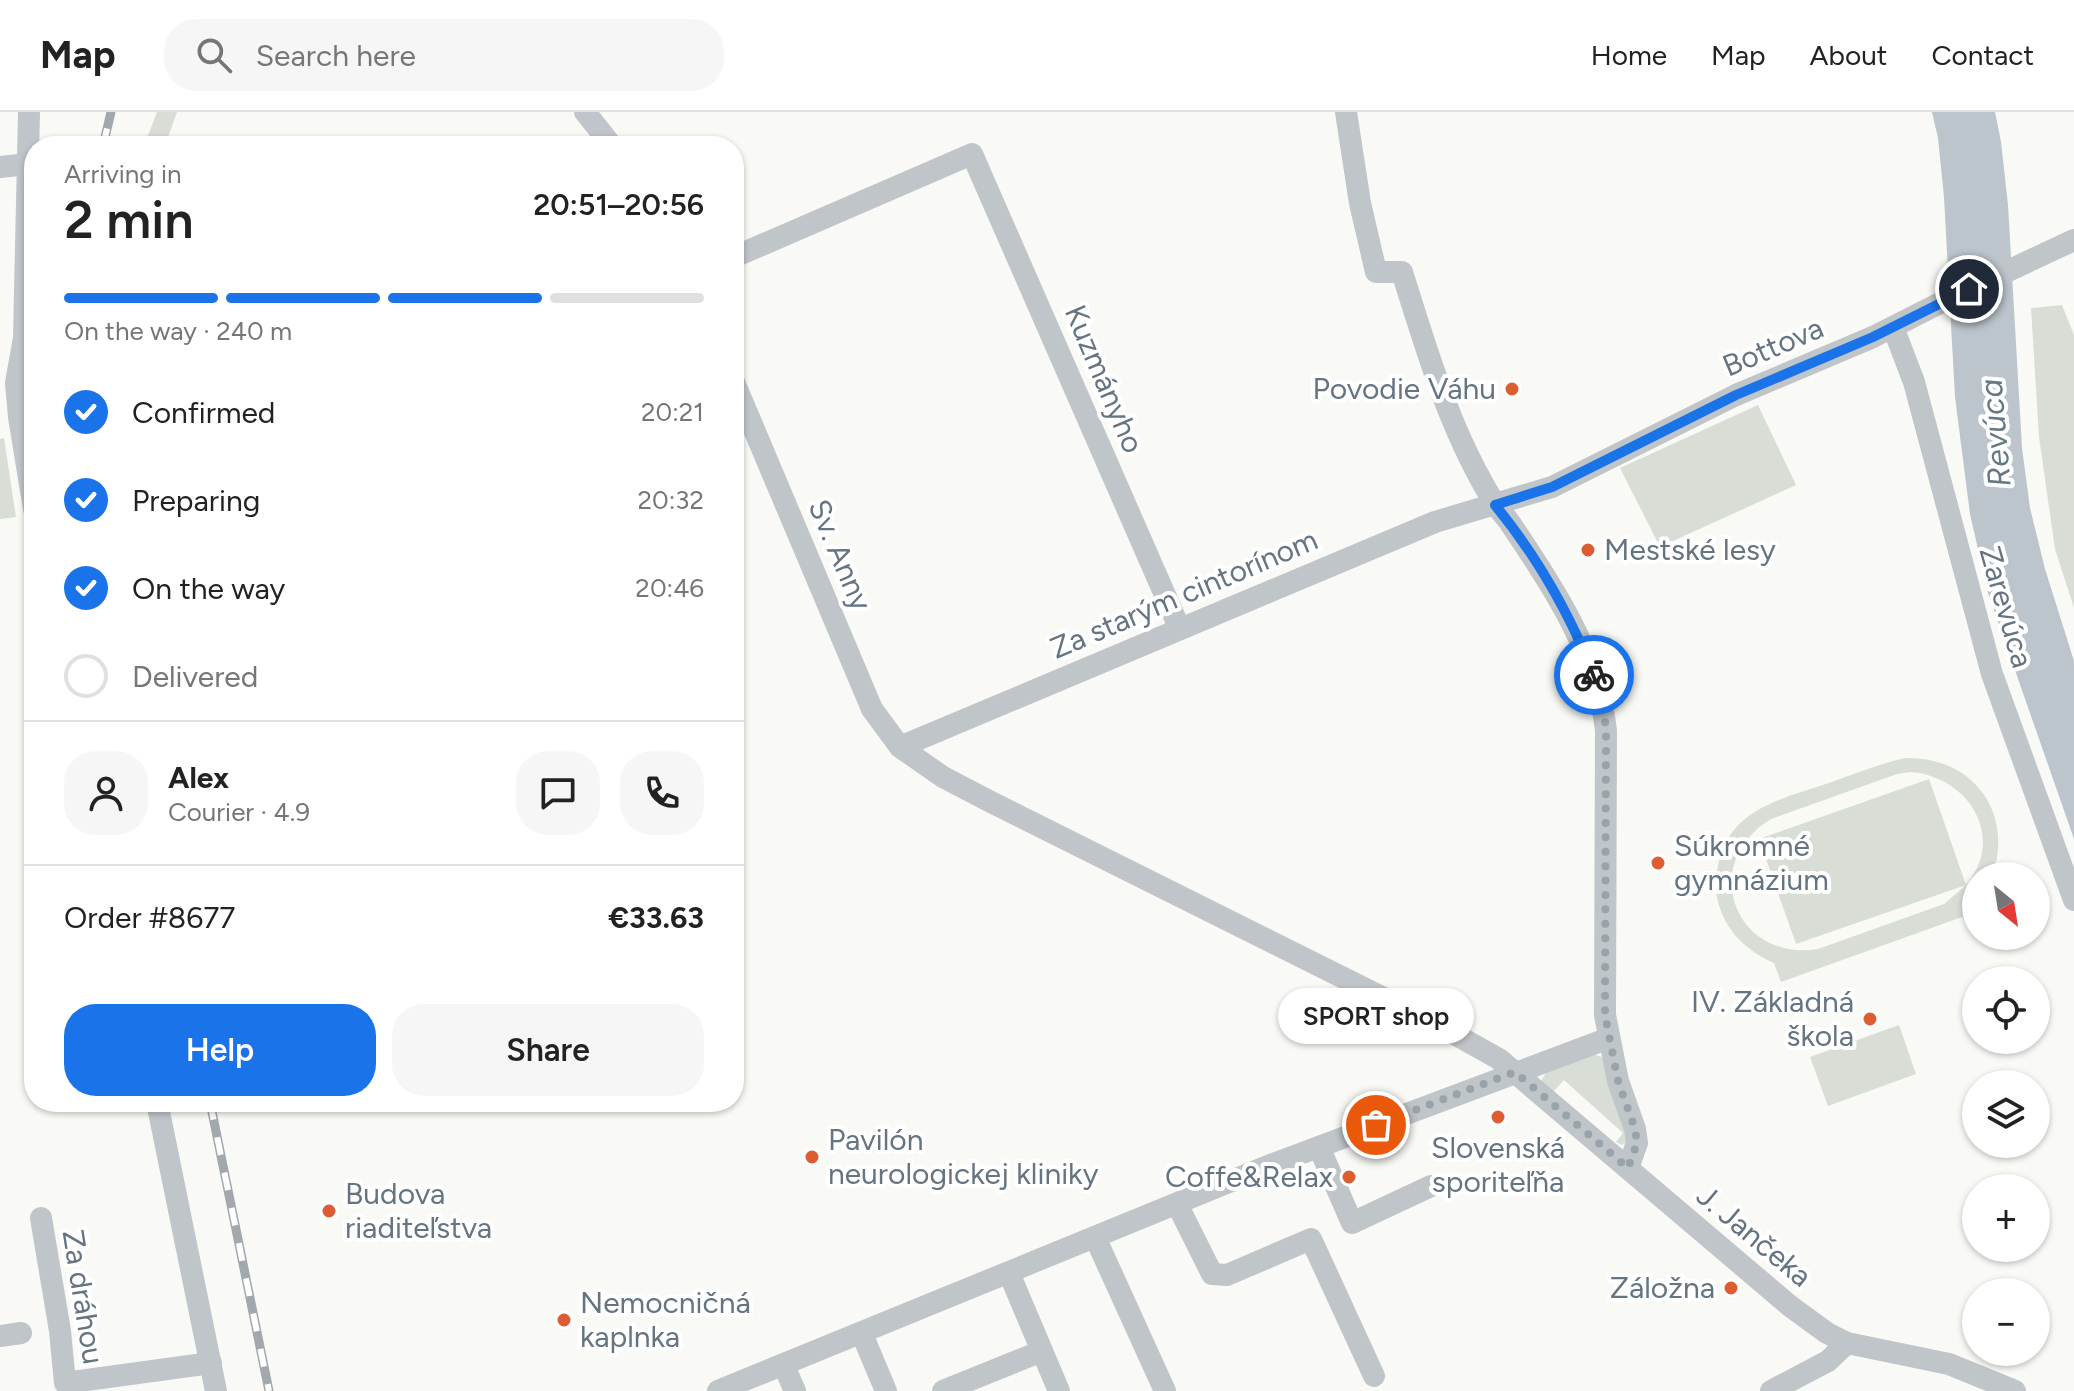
<!DOCTYPE html>
<meta charset="utf-8">
<style>
:root{--surface:#fff;--page:#f6f6f6;--text:#222;--muted:#767676;--line:#e0e0e0;--accent:#1a73e8}
body{margin:0;font-family:Figtree,sans-serif;background:var(--page);color:var(--text);height:100vh;display:flex;flex-direction:column;font-size:30px;white-space:nowrap}
*{box-sizing:border-box;margin:0}
p{font-size:26px;color:var(--muted)}
.icon{flex:none;width:44px;height:44px;fill:none;stroke:currentColor;stroke-width:2;stroke-linecap:round;stroke-linejoin:round}
.map{position:relative;flex:1;overflow:hidden}
.details{position:absolute;left:24px;top:24px;width:720px;height:976px;display:flex;flex-direction:column;background:var(--surface);border-radius:32px;box-shadow:0 2px 6px #0004}
.details>*{flex:none}
.needle{width:52px;rotate:150deg}
.fabs{position:absolute;left:1962px;top:750px;display:grid;gap:16px}
.fabs a{display:grid;place-items:center;width:88px;height:88px;border-radius:50%;background:var(--surface);box-shadow:0 2px 6px #0004;font-size:40px}
.pin{position:absolute;display:grid;place-items:center;width:68px;height:68px;color:#fff;margin:-34px;border:4px solid #fff;border-radius:50%;box-shadow:0 2px 8px #0007}
.courier{position:absolute;display:grid;place-items:center;width:80px;height:80px;margin:-40px;border:6px solid #1a73e8;border-radius:50%;background:#fff;color:#222;box-shadow:0 2px 10px #0007}
.bubble{position:absolute;height:56px;border-radius:28px;background:var(--surface);box-shadow:0 2px 6px #0004;font-size:26px;font-weight:600;line-height:56px;text-align:center}
.headline em{font-style:normal;font-weight:600}
.headline div{display:flex;flex-direction:column-reverse}
.headline{display:flex;align-items:center;justify-content:space-between;height:136px;padding:0 40px}
h1{font-size:52px;font-weight:600;line-height:60px}
.bar{display:grid;grid-template-columns:repeat(4,1fr);gap:12px 8px;align-content:center;height:96px;padding:0 40px}
.bar i{height:10px;border-radius:6px;background:var(--line)}
.bar .current{background:var(--accent)}
.bar p{grid-column:span 4}
.line{display:flex;align-items:center;gap:20px;padding:0 40px;border-top:2px solid var(--line)}
.line div{flex:1}
.round{display:grid;place-items:center;flex:none;width:84px;height:84px;border-radius:32px;background:var(--page)}
ol{padding:0 40px;list-style:none}
li{display:flex;align-items:center;gap:24px;height:88px}
li p{margin-inline-start:auto}
li .icon{padding:8px;border-radius:50%;background:var(--accent);color:#fff;stroke-width:4}
li:last-child{color:var(--muted)}
li i{width:44px;height:44px;border:4px solid var(--line);border-radius:50%}
.button{display:flex;gap:16px;margin-top:auto;padding:16px 40px}
.button a{flex:1;height:92px;border-radius:32px;background:var(--accent);color:#fff;font-size:32px;font-weight:600;line-height:92px;text-align:center}
.button a+a{background:var(--page);color:var(--text)}
header{display:flex;align-items:center;gap:48px;box-sizing:border-box;height:112px;padding:0 40px;background:var(--surface);border-bottom:2px solid var(--line)}
header strong{font-size:38px}
nav{display:flex;gap:44px;margin-inline-start:auto;font-size:28px}
.search{width:560px;height:72px;background:var(--page);display:flex;align-items:center;gap:20px;box-sizing:border-box;padding:0 28px;border-radius:32px;color:var(--muted);font-size:30px}
.map>svg:first-child{display:block}
.green{fill:#d8ded6;fill-rule:evenodd}
.water{fill:#bbc5cb}
.lines{fill:none;stroke-linecap:round;stroke-linejoin:round}
.street{stroke:#c0c5c9;stroke-width:22}
.rail-casing{stroke:#a2a9ae;stroke-width:9}
.rail{stroke:#fff;stroke-width:6;stroke-dasharray:18;stroke-linecap:butt}
.done{stroke:#99a3aa;stroke-width:8;stroke-dasharray:0 14.4}
.route{stroke:#1a73e8;stroke-width:10}
.poi-dot{fill:#de5c31;stroke:#fff;stroke-width:3}
.labels{text-anchor:middle;stroke-width:8;stroke-linejoin:round;paint-order:stroke}
.street-label{font-size:30px;fill:#657481;stroke:#fff}
.poi-label{font-size:30px;fill:#657481;stroke:#fff;text-anchor:start}
.water-label{font-size:32px;font-style:italic;fill:#647982;stroke:#fff}
</style>
<header>
<strong>Map</strong>
<div class="search"><svg class="icon" aria-label="search" viewBox="0 0 24 24"><circle cx="10" cy="10" r="6"/><path d="M15 15l6 6"/></svg>Search here</div>
<nav><a>Home</a><a>Map</a><a>About</a><a>Contact</a></nav>
</header>
<div class="map">
<svg width="2074" height="1279" viewBox="0 0 2074 1279">
<rect width="100%" height="100%" fill="#f9f9f6"/>
<g class="green">
<path d="M157 0H177L165 34H144Z"/>
<path d="M2062 193 2074 223V496L2055 437 2039 325 2031 196Z"/>
<path d="M1758 293 1796 373 1660 435 1620 356Z"/>
<path d="M4 326 16 405 0 407V327Z"/>
<path d="M1905 646C1972 644 2015 700 1992 764H1976V800L1781 870 1774 851C1747 839 1726 820 1718 790 1714 774 1716 758 1721 742 1736 695 1788 685 1829 671 1854 662 1879 652 1905 646ZM1910 660C1968 664 2007 725 1966 773L1929 667 1759 727 1796 832 1966 773 1944 792 1818 837C1734 850 1698 751 1771 707L1897 662Z"/>
<path d="M1899 913 1916 962 1828 994 1810 945Z"/>
<path d="M1593 942 1602 945 1628 1023 1626 1031 1622 1033 1616 1030 1623 1021 1564 968 1553 980 1541 969 1547 959Z"/>
</g>
<path class="water" d="M1932 0H1995L2001 30 2008 93 2022 336 2030 396 2045 457 2074 549V727L1988 481 1970 402 1955 285 1944 85 1938 26Z"/>
<g class="lines">
<g class="street">
<path d="M29 0 24 226 16 271 19 305 34 397"/>
<path d="M585 0 612 34"/>
<path d="M1346 0 1360 91 1376 160H1402C1427 239 1450 320 1495 392 1499 398 1505 404 1510 411 1552 473 1598 542 1606 619L1605 903 1618 969 1635 1017 1637 1031 1628 1056"/>
<path d="M0 55 28 52"/>
<path d="M734 145 972 42 1179 515"/>
<path d="M1893 215 1914 270 1992 562 2074 788"/>
<path d="M734 270 872 597 900 635 943 665 989 689 1440 914 1499 947 1790 1194 1827 1221 1847 1231 1949 1252 2015 1279"/>
<path d="M900 635 1435 410 1552 375 1736 283 1873 225 1946 188 2074 128"/>
<path d="M157 990 216 1279"/>
<path d="M1319 1035 1352 1111 1431 1074"/>
<path d="M1177 1092 1212 1162 1227 1163 1311 1127 1374 1264"/>
<path d="M41 1106 60 1219 65 1271 211 1251"/>
<path d="M1095 1125 1165 1279"/>
<path d="M1009 1161 1059 1279"/>
<path d="M862 1222 886 1279"/>
<path d="M0 1224 21 1221"/>
<path d="M784 1254 795 1279"/>
<path d="M718 1279 1273 1052 1609 926"/>
<path d="M943 1279 1042 1239"/>
<path d="M1771 1279 1828 1249 1847 1231"/>
</g>
<g class="rail-casing">
<g id="rail">
<path d="M103 34 111 0"/>
<path d="M210 990 269 1279"/>
</g>
</g>
<use href="#rail" class="rail"/>
</g>
<g class="lines">
<path class="done" d="M1376 1013 1515 960 1628 1056 1637 1031 1635 1017 1618 969 1605 903 1606 619 1604 599 1594 563"/>
<path class="route" d="M1594 563C1570 503 1536 443 1495 393L1552 375 1736 283 1873 225 1969 177"/>
</g>
<g class="poi-dot">
<circle cx="1512" cy="277" r="8"/>
<circle cx="1588" cy="438" r="8"/>
<circle cx="1658" cy="751" r="8"/>
<circle cx="1870" cy="907" r="8"/>
<circle cx="1498" cy="1005" r="8"/>
<circle cx="812" cy="1045" r="8"/>
<circle cx="1349" cy="1065" r="8"/>
<circle cx="329" cy="1099" r="8"/>
<circle cx="1731" cy="1176" r="8"/>
<circle cx="564" cy="1208" r="8"/>
</g>
<g class="labels">
<g class="street-label">
<text transform="translate(1773 235) rotate(-23)" y="10">Bottova</text>
<text transform="translate(1104 267) rotate(67)" y="10">Kuzmányho</text>
<text transform="translate(840 443) rotate(67)" y="10">Sv. Anny</text>
<text transform="translate(1184 482) rotate(-23)" y="10">Za starým cintorínom</text>
<text transform="translate(2006 495) rotate(74)" y="10">Zarevúca</text>
<text transform="translate(1754 1124) rotate(40)" y="10">J. Jančeka</text>
<text transform="translate(83 1185) rotate(81)" y="10">Za dráhou</text>
</g>
<g class="poi-label">
<text x="1496" y="287" text-anchor="end">Povodie Váhu</text>
<text x="1604" y="448">Mestské lesy</text>
<text x="1674" y="744">Súkromné<tspan x="1674" dy="34">gymnázium</tspan></text>
<text x="1854" y="900" text-anchor="end">IV. Základná<tspan x="1854" dy="34">škola</tspan></text>
<text x="828" y="1038">Pavilón<tspan x="828" dy="34">neurologickej kliniky</tspan></text>
<text x="1498" y="1046" text-anchor="middle">Slovenská<tspan x="1498" dy="34">sporiteľňa</tspan></text>
<text x="1333" y="1075" text-anchor="end">Coffe&amp;Relax</text>
<text x="345" y="1092">Budova<tspan x="345" dy="34">riaditeľstva</tspan></text>
<text x="1715" y="1186" text-anchor="end">Záložna</text>
<text x="580" y="1201">Nemocničná<tspan x="580" dy="34">kaplnka</tspan></text>
</g>
<g class="water-label">
<text transform="translate(1995 321) rotate(-95)" y="11">Revúca</text>
</g>
</g>
</svg>
<div class="fabs">
<a><svg class="needle" viewBox="-14 -14 28 28"><path d="M0-13l5 13h-10z" fill="#e53935"/><path d="M0 13l5-13h-10z" fill="#767676"/></svg></a>
<a><svg class="icon" aria-label="locate" viewBox="0 0 24 24"><circle cx="12" cy="12" r="6"/><path d="M12 2v4M12 18v4M2 12h4M18 12h4"/></svg></a>
<a><svg class="icon" aria-label="layers" viewBox="0 0 24 24"><path d="M12 4l9 5-9 5-9-5zM3 14l9 5 9-5"/></svg></a>
<a>+</a>
<a>−</a>
</div>
<div class="pin" style="left:1376px;top:1013px;background:#ea580c"><svg class="icon" aria-label="bag" viewBox="0 0 24 24"><path d="M5 8h14l-1 12H6zM9 8a3 3 0 0 1 6 0"/></svg></div>
<div class="pin" style="left:1969px;top:177px;background:#1f2937"><svg class="icon" aria-label="home" viewBox="0 0 24 24"><path d="M3 11l9-7 9 7M6 9v11h12V9"/></svg></div>
<div class="courier" style="left:1594px;top:563px"><svg class="icon" aria-label="bike" viewBox="0 0 24 24"><circle cx="6" cy="16" r="4"/><circle cx="18" cy="16" r="4"/><path d="M6 16l4-8h5l3 8M10 8l3 8H6M13 5h3"/></svg></div>
<div class="bubble" style="left:1278px;top:876px;width:196px">SPORT shop</div>
<section class="details">
<div class="headline"><div><h1>2 min</h1><p>Arriving in</p></div><em>20:51–20:56</em></div>
<div class="bar"><i class="current"></i><i class="current"></i><i class="current"></i><i></i><p>On the way · 240 m</p></div>
<ol>
<li><svg class="icon" aria-label="check" viewBox="0 0 24 24"><path d="M5 12l5 5 9-10"/></svg>Confirmed<p>20:21</p></li>
<li><svg class="icon" aria-label="check" viewBox="0 0 24 24"><path d="M5 12l5 5 9-10"/></svg>Preparing<p>20:32</p></li>
<li><svg class="icon" aria-label="check" viewBox="0 0 24 24"><path d="M5 12l5 5 9-10"/></svg>On the way<p>20:46</p></li>
<li><i></i>Delivered</li>
</ol>
<div class="line" style="height:144px"><a class="round"><svg class="icon" aria-label="person" viewBox="0 0 24 24"><circle cx="12" cy="8" r="4"/><path d="M4 21q1-7 8-7t8 7"/></svg></a><div><b>Alex</b><p>Courier · 4.9</p></div><a class="round"><svg class="icon" aria-label="chat" viewBox="0 0 24 24"><path d="M4 5h16v11H9l-5 4z"/></svg></a><a class="round"><svg class="icon" aria-label="phone" viewBox="0 0 24 24"><path d="M5 4h4l2 5-3 2q2 4 5 5l2-3 5 2v4C11 20 4 13 5 4z"/></svg></a></div>
<div class="line" style="height:104px"><div>Order #8677</div><b>€33.63</b></div>
<div class="button"><a>Help</a><a>Share</a></div>
</section>
</div>
